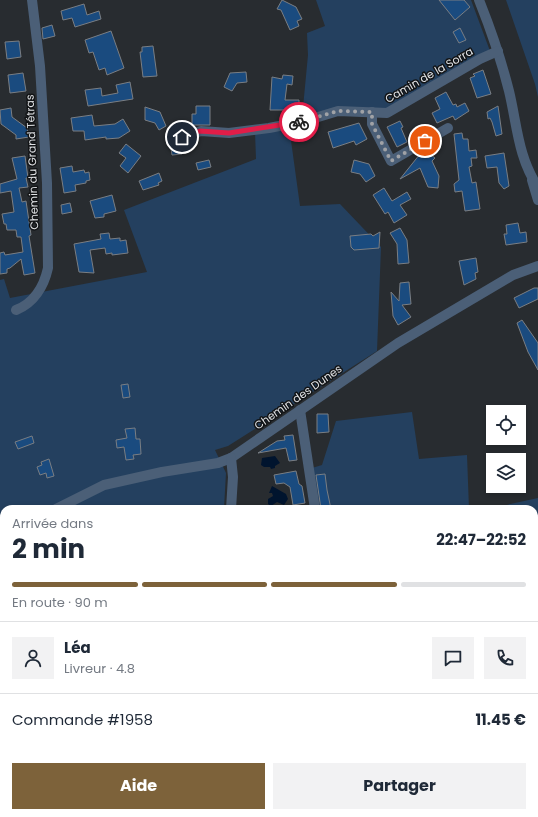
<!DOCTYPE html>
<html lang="fr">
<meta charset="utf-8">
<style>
:root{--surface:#fff;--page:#f2f2f3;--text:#1f2937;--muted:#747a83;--line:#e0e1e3;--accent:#7d623a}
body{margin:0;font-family:Poppins,sans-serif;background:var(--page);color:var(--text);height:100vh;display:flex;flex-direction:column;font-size:15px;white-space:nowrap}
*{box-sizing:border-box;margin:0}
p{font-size:13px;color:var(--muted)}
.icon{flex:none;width:22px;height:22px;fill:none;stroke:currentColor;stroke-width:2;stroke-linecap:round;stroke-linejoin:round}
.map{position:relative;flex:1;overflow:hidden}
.sheet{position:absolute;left:0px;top:505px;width:538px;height:312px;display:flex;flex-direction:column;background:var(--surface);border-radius:12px 12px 0 0;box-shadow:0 2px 6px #0003}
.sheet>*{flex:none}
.tools{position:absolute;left:486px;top:405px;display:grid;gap:8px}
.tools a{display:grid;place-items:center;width:40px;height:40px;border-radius:0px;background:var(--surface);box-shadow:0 2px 6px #0003;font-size:20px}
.pin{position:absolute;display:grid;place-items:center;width:34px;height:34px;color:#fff;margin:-17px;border:2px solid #fff;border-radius:50%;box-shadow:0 1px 4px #0007}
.courier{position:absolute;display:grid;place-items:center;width:40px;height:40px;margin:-20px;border:3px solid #e11d48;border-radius:50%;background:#fff;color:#222;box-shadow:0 1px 5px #0007}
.headline em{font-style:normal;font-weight:700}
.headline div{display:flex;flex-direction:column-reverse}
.headline{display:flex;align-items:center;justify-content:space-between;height:68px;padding:0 12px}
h1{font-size:26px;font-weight:700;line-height:30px}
.bar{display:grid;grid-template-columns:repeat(4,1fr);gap:6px 4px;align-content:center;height:48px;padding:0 12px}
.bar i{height:5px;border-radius:3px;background:var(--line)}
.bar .on{background:var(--accent)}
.bar p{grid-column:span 4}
.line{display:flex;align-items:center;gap:10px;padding:0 12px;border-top:1px solid var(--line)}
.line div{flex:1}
.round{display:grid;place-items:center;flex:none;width:42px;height:42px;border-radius:0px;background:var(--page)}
.cta{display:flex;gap:8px;margin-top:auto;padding:8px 12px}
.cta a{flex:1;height:46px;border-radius:0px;background:var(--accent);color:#fff;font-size:16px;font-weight:700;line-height:46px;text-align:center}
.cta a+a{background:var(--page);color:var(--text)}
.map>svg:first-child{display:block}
.green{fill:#24405f}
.water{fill:#00142e}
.building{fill:#1a4b7f;stroke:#7a7e83}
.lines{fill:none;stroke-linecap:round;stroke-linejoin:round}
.minor{stroke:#4b5f77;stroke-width:10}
.done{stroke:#a0a2a6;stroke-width:4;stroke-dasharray:0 7.2}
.route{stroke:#e11d48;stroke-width:5}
.labels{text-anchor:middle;stroke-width:3;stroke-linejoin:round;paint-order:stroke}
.street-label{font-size:11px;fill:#e0e2e5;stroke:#121416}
</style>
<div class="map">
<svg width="538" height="817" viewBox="0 0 538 817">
<rect width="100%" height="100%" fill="#282c30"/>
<g class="green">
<path d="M316 0H471L490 51 386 111 302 118 308 55 307 33 325 26Z"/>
<path d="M506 0H538V97L535 84Z"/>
<path d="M289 126 300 206 340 204 381 247 377 351 228 446 215 450 226 473 224 508 4 509V813H124L109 817H0V280L4 279 10 298 147 272 124 210 256 159 255 132Z"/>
<path d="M412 412 419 459 467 455 469 509H320L312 468 322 465 336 421Z"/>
<path d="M538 498V817H413L399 813H534V509H488Z"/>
</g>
<g class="water">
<path d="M275 456 280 463 275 466V468L271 469 270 467H264L261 465 262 458Z"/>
<path d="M272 486 286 494 288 499 284 505 277 502 271 506 268 504V499L273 496 272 493H269Z"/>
<path d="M4 630V647L1 654 4 664V679L0 676V631Z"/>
</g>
<g class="building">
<path d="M282 0 296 7 302 19 297 21 299 26 290 30 281 10 277 9Z"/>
<path d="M439 0H464L470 7 455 20Z"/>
<path d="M84 4 87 15 99 11 101 19 75 27 72 18 63 20 61 11Z"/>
<path d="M52 25 55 36 43 39 42 28Z"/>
<path d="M460 28 466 40 459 43 453 32Z"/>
<path d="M111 31 124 68 107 75 105 68 99 70 93 52 89 53 85 40Z"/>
<path d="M19 41 21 57 7 59 5 42Z"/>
<path d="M153 46 157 76 143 77 140 52H142V47Z"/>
<path d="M483 70 491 94 477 98 470 78 475 76 473 74Z"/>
<path d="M246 72 247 82 237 83 232 91 224 87 230 73Z"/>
<path d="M23 73 26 91 10 93 8 75Z"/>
<path d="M283 75 293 76 292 85 287 84 285 100H299V110H270L272 77 282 79Z"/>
<path d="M130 82 133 99 88 106 85 90 101 88 102 96 118 93 116 85Z"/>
<path d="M446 92 453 105 456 104 457 107 465 103 469 111 455 120 453 116 437 123 432 113 440 109 435 98Z"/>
<path d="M196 106H210V125H192V114H196Z"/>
<path d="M498 106 502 134 496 136 492 122 490 118 488 119 487 112Z"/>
<path d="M145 107 160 112 166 126 159 130 155 123 145 120Z"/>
<path d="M11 108 12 117 27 128 29 137 16 139V135L1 124 0 110Z"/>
<path d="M92 115 94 126 115 124 123 119 130 131 119 138 106 139V137L85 140 84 131H73L71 118Z"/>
<path d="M400 121 403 127 401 128 407 142 397 147 387 127Z"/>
<path d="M359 123 367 139 356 145 354 141 333 148 328 132Z"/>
<path d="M462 133 463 139H468L469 151 476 150 477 158H471L472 166 469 167 472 183 476 182 480 209 465 211 462 191 455 192 454 184 459 180 454 134Z"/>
<path d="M177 141 181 143 182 154 172 155 170 142Z"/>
<path d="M126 144 141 156 128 173 120 166 126 158 119 153Z"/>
<path d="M424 149 435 158 432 161 439 176 438 188 428 187 420 168 400 179Z"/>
<path d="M504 153 509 186 504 189 499 183 497 167 487 168 485 156Z"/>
<path d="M25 156 28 178H26L28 187 19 188 22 202 26 201 31 235 29 236 35 273 24 275 21 259 10 268 7 269V273L0 274V253L4 252 5 255 23 252 21 237H17L16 230H7L6 224H4L2 214 14 212 11 191 0 193V184L17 179 12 158Z"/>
<path d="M209 160 211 167 198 170 196 163Z"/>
<path d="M354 160 369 164 375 176 366 182 360 174 351 172Z"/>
<path d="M72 166 73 172 84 170 85 173 89 172 90 180 86 181V183L75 185 76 191 64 193 60 168Z"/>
<path d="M159 173 162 181 158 183 159 185 143 190 139 181Z"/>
<path d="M384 188 392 201 407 192 411 199 400 205 407 215 394 223 388 212 385 214 373 195Z"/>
<path d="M112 195 116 211 104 214V217L95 218 90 201Z"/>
<path d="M70 203 72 212 62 214 61 205Z"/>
<path d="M518 223 520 233 526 232 527 242 506 245 504 234H507L506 225Z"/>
<path d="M400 228 407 240 409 263 398 264 397 244 390 233Z"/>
<path d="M380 232 379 248 354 250 351 247 350 236 371 234 373 236Z"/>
<path d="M109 233 110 239 120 238V241L126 240 128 253 112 255V253L106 254 105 248 90 250 94 273 79 272 74 244 101 239 100 234Z"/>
<path d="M476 258 478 272 475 273 476 279 464 285 459 261Z"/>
<path d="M409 282 411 304 402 305 411 317 398 325 393 316 391 292 399 301 400 283Z"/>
<path d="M534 288H538V299L519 308 514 298Z"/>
<path d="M522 320 538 343V370L528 352 517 323Z"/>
<path d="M128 384 130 397 123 398 121 385Z"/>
<path d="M317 414H328L329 432 317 433Z"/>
<path d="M135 428 136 439H140L141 454 133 455 134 459 126 460 124 447 117 448 116 440 127 438 125 429Z"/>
<path d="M293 435 297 460 289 461 286 448 258 453 277 441 285 440 284 436Z"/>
<path d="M32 436 34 443 18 449 15 442Z"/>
<path d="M49 459 54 476 47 478 46 473 40 475 37 467 42 465 41 462Z"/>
<path d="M296 471 299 484 302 486 305 503 293 505 290 487 284 483 276 484 274 475Z"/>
<path d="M325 474 327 490 331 509H321L316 475Z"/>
</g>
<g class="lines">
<g class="minor">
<path d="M479 0C491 30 501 59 509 91 517 124 518 158 538 187"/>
<path d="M372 112V124L391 161 448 128"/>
<path d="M182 137 201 131 229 133 269 128 305 121 338 111 387 113 480 59 498 51"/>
<path d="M532 180 538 200"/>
<path d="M16 310C34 303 44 286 48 268L47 183 40 66 32 0"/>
<path d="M300 410 315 509"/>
<path d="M56 509 104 485 162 472 218 463 231 458 398 343 513 275 538 266"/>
<path d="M231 509 233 477 231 458"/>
<path d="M0 534 4 532"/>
<path d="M241 813 246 817"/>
<path d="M391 813 397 817"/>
<path d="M143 817 144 813"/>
</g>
</g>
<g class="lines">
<path class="done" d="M299 122 338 111 372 112V124L391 161 425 141"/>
<path class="route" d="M182 137 200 131 229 133 299 122"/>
</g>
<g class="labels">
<g class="street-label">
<text transform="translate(429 75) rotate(-30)" y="4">Camin de la Sorra</text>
<text transform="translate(32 162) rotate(-92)" y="4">Chemin du Grand Tétras</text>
<text transform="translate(298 397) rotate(-35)" y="4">Chemin des Dunes</text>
</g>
</g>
</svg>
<div class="tools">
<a><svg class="icon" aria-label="locate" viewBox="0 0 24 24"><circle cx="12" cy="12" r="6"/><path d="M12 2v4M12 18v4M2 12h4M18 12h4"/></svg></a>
<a><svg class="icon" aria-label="layers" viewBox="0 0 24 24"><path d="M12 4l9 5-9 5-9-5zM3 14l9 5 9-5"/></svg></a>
</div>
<div class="pin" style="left:425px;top:141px;background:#ea580c"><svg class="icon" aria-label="bag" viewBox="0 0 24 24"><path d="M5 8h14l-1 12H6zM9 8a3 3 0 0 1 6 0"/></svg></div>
<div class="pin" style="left:182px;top:137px;background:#1f2937"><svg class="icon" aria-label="home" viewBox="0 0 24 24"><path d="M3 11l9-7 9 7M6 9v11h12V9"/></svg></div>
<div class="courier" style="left:299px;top:122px"><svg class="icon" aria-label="bike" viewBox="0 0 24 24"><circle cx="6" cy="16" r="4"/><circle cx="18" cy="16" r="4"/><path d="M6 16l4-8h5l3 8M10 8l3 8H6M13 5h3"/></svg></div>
<section class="sheet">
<div class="headline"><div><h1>2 min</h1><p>Arrivée dans</p></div><em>22:47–22:52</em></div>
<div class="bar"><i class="on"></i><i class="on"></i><i class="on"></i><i></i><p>En route · 90 m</p></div>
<div class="line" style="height:72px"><a class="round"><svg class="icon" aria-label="person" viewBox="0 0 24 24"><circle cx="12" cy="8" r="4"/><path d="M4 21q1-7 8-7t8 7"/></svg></a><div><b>Léa</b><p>Livreur · 4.8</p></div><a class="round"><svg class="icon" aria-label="chat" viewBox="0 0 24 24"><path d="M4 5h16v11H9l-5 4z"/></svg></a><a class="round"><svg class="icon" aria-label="phone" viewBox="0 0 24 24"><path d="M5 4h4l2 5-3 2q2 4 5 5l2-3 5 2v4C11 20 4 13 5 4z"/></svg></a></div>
<div class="line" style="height:52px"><div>Commande #1958</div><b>11.45 €</b></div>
<div class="cta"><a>Aide</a><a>Partager</a></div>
</section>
</div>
